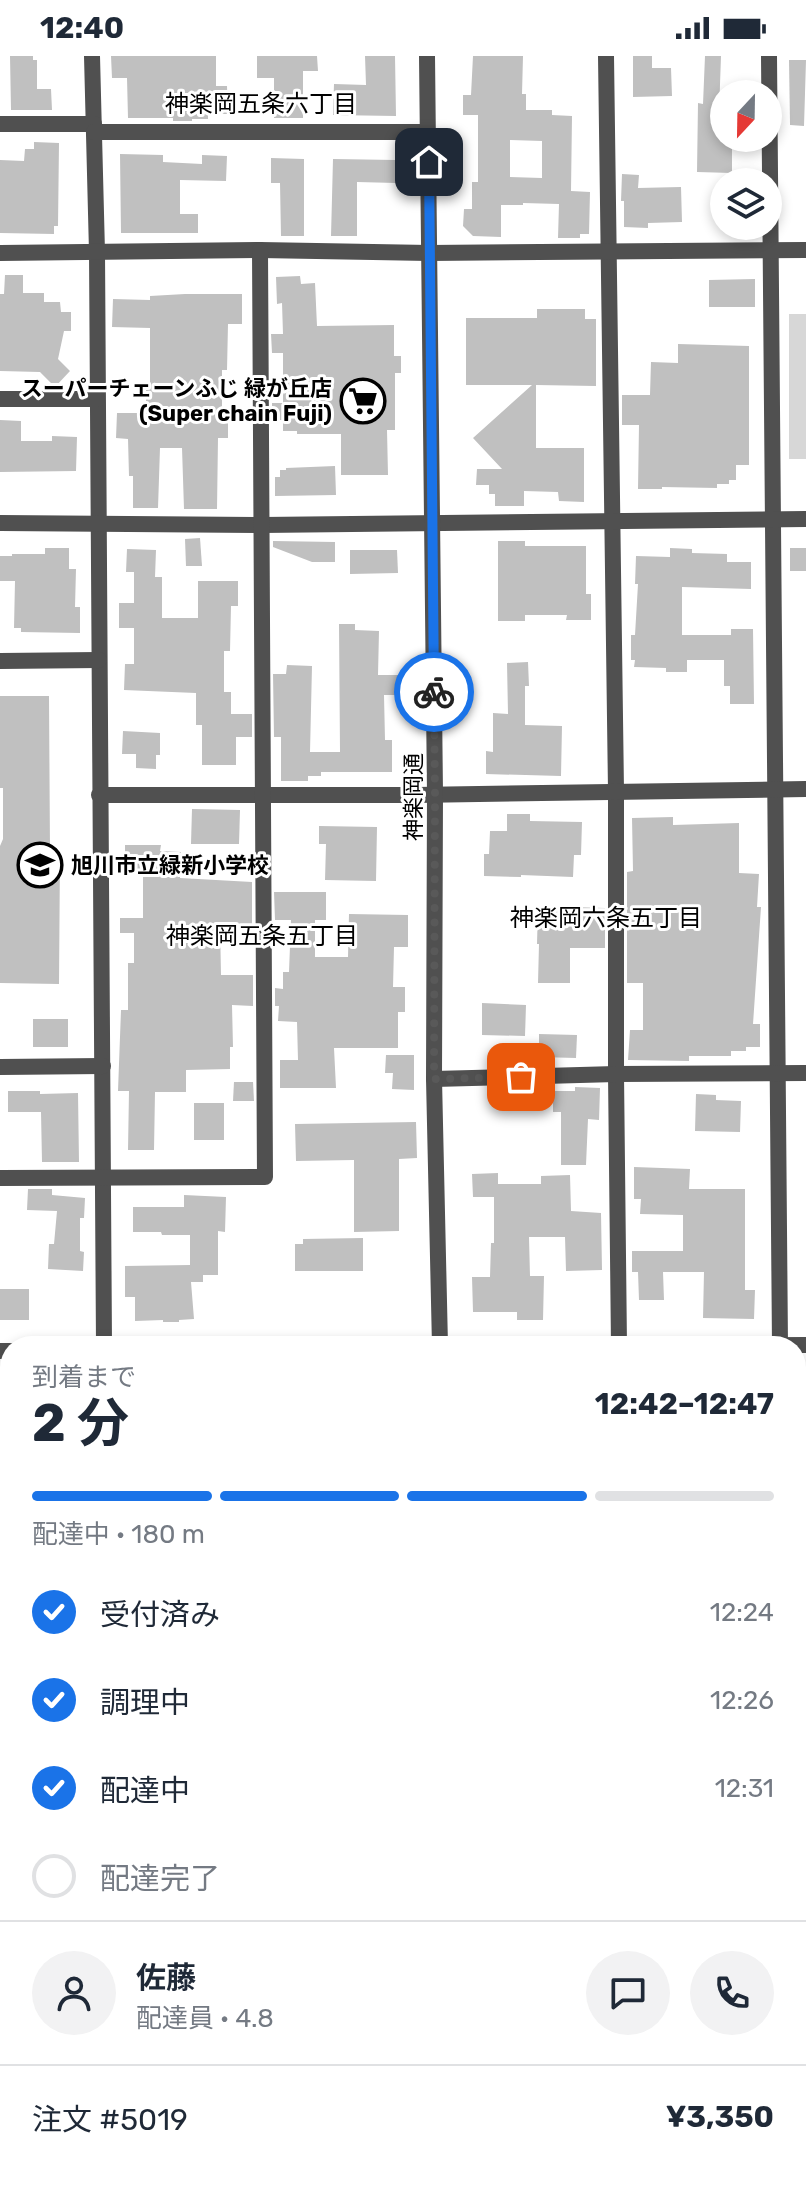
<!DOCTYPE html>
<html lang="ja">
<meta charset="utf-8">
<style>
:root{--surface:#fff;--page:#f2f2f3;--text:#1f2937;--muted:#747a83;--line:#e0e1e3;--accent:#1a73e8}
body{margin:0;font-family:Rubik,"Noto Sans JP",sans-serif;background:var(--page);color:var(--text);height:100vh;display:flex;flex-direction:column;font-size:30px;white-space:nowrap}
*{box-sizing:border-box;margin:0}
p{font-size:26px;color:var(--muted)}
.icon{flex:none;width:44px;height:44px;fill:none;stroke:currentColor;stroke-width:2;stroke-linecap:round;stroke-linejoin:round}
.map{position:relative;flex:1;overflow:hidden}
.details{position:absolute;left:0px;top:1280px;width:806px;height:850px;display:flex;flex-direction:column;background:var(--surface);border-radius:32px 32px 0 0;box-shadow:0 4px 12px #0003}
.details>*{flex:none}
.needle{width:52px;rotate:202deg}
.controls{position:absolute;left:710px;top:24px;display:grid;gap:16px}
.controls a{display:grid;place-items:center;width:72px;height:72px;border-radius:50%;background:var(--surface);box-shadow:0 4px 12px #0003;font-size:40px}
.pin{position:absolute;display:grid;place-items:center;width:68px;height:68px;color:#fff;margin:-34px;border-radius:16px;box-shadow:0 4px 12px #0006}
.courier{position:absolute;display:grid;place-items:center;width:80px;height:80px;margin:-40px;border:6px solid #1a73e8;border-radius:50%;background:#fff;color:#222;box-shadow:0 2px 10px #0007}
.overview em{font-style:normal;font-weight:700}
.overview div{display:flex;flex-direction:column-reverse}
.overview{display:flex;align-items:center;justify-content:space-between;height:136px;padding:0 32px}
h1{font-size:52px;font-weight:700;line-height:60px}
.bar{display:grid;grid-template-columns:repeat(4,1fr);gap:12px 8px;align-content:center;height:96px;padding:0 32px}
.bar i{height:10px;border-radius:6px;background:var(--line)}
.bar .current{background:var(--accent)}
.bar p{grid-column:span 4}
.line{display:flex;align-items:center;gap:20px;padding:0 32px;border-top:2px solid var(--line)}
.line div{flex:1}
.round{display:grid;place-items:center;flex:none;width:84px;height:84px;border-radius:42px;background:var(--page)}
ol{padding:0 32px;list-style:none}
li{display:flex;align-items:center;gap:24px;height:88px}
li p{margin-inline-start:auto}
li .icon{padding:8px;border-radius:50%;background:var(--accent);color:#fff;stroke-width:4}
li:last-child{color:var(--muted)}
li i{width:44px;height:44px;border:4px solid var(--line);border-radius:50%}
.status{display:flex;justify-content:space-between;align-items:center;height:56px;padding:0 40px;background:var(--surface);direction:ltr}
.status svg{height:22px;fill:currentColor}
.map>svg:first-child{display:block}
.green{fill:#d7d7d7}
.building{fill:#c0c0c0;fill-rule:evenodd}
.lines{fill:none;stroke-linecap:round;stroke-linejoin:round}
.minor{stroke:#505050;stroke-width:16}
.tertiary{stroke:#505050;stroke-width:16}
.done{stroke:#595959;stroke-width:8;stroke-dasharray:0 14.4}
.route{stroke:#1a73e8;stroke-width:10}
.labels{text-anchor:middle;stroke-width:6;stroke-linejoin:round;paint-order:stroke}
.poi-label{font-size:22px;font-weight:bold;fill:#000;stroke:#fff;text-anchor:end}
.street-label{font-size:22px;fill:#000;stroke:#fff}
.neighbourhood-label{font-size:24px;fill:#000;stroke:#fff}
</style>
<div class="status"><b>12:40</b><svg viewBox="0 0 49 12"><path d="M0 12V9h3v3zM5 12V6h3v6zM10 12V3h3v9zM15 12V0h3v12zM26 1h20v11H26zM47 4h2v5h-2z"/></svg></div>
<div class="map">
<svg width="806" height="2129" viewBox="0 0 806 2129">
<rect width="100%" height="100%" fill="#fff"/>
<g class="green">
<rect x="789" y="258" width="17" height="145"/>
<path d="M108 2120H660L667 2129H97Z"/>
</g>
<g class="building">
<path d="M10 0H33V4H37V33H51L52 54H11Z"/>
<path d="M111 0H216V30H227L228 58H208V63H192V65H173V62H128L127 22H112Z"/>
<path d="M257 0H317L318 15H303V62H274V22H257Z"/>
<path d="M365 0H395L396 60 333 59 334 28 366 29Z"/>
<path d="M473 0H523L522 38H526V54H552V59L572 60 571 135 590 136 589 178H580V182H558L559 148 523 147V149H501V181L473 180 463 170 464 153H472V126H478V59H463V39H471ZM510 84 542 85V122L510 121Z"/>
<path d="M633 0H652V12H671L672 40 633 41Z"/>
<path d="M705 0H721L719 57H724V82H732V117L697 116 698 47 703 48Z"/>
<path d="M789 4H806L804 70 790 69Z"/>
<path d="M34 86 59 87 58 170H54V178L0 177V104L24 105 25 93H34Z"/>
<path d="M120 98 163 99V106L202 108V99L227 100 226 125 180 124V158H198V177H121Z"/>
<path d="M271 102 304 103V180H281L280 127H271Z"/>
<path d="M333 103 396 104V127L357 126V180H331Z"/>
<path d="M622 118 639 119 638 132 681 131 682 166 648 167V172L624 171V145H621Z"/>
<path d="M5 219H23V237H44V246H60L61 256H71V275H64L58 303 70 315 55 331 40 316 0 315V238H4Z"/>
<path d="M300 220 301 228 315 227 317 270 394 269V300H401V317H395V374H387L388 419H341V378H297V375H283V364H272V347H283V297H272L271 278H283L282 247 277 248 276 221Z"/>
<path d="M755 223V251H709V224Z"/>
<path d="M185 238H242V268H228L227 314H222V362H228V382H218L217 453H184L182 392H160L158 452H133V420H129L128 383 116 382 117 357H146V327H150V272L112 271 113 243 150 244V240Z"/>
<path d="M537 253H585V263H596V330L536 329V392H584V446L559 445 558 436 524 435V450H495V438H489V429H476L477 413H502L473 382 532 329H466V262H537Z"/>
<path d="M678 288 749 290V409H736V424H729V428H717V432L662 431V433H638L639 369H622V339H650L651 306 678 307Z"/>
<path d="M0 364 21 365V385H52V380L77 381 76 415 0 416Z"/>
<path d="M335 410 336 439 275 440V421H280V414H286V412Z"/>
<path d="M200 482 202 510H186L185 483Z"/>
<path d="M273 485 335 486V506H312L273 491Z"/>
<path d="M498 485H525V490H586V538H591V564H566L567 559H525V565H498Z"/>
<path d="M45 492H69V513H76L75 551H80V577L21 576V572H14L15 525H0V500H12V498H45Z"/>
<path d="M670 492 692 493V497L727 498V506H751V533L682 531V579H731V573H753L754 648H730V630H724V604H687V616H666V612L634 611 635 604H631V579H635L638 528H635L636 500 670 501Z"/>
<rect x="790" y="492" width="16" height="23"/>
<path d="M127 493 156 494 155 521H162V562H198V525H238V550H231L230 595H224V636H231V658H252V681H236V709H202V669H196V637L124 634 125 608H134V572H119V547H134V516H126Z"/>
<path d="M350 494H397L398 517 350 518Z"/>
<path d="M339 568H355V574L379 575 378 619H400V639H384L385 684H392V716H321V720H308V725H281V681H274L273 618H286L287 609 312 610 310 696H340Z"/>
<path d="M528 606 529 630H525V669L562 670 561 720 486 718V695L493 696V657L508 658 507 607Z"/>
<path d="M0 640H49L50 796H60L59 928 0 927V790L3 783V732H0Z"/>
<path d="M123 675 160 677V699H156V713L136 712V698H122Z"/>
<path d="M192 753 240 754 239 788H191Z"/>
<path d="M507 758H530V765L582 766 581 799H574L573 821 521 819V821L484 820V798H489L490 775H507Z"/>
<path d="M673 761V769L739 767V817L759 818 757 851H761L753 968H760V991H746V995H731V1000H689V1005L628 1004 630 974H643V927H627V816L633 815 632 762Z"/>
<path d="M319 770 377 771 376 825 325 824 326 788H319Z"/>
<path d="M125 789H161L160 795 181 796 180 822 252 826V869H220L221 919H253V950L232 949 233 991H230V1013L186 1014V1036H155L154 1094H128L129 1035H118L121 954H128V907H134V877H120V862H143V818L125 817Z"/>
<path d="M274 836H326V864H315V901H348L349 858 408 859V891H394L393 931H405V956H398V992H334L336 1032H280V1004H298L297 966 278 965 279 950H275V932L283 933V916H289L291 864H275Z"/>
<path d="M538 850 605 852V892H570V927H538L539 888H537Z"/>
<path d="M482 947 526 949 525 980 482 979Z"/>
<rect x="33" y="963" width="35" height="28"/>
<path d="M539 978 577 979 576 1002 539 1001Z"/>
<path d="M386 999H414V1034L392 1033 393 1017H385Z"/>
<path d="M234 1026H253L254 1045H233Z"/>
<path d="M575 1031 600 1032 599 1064 588 1063 586 1109H561V1056H553V1035H575Z"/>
<path d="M8 1035H40V1038L78 1037 79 1106H42L41 1056H8Z"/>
<path d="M696 1038 716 1039V1044L741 1045 740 1076 695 1075Z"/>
<rect x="194" y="1047" width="30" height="37"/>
<path d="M416 1066 417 1102 399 1103V1175L354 1176V1104L296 1105 295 1068Z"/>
<path d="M634 1111 690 1113 689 1133H745V1234H755L754 1263 703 1262 704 1216H663L664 1244H639L638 1216H632V1195H683V1159L640 1158 641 1143H634Z"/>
<path d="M498 1117V1128H541V1120L570 1119 571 1155 601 1157 602 1214 566 1215 565 1181H529L530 1220H544L543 1264H517V1256H473L472 1221H490L491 1187H494V1141H473L472 1118Z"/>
<path d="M28 1133H52V1139L85 1142 84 1162H80V1195L84 1196 83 1215 48 1213 49 1188H54L57 1155 27 1154Z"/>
<path d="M184 1139 226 1141 225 1176 218 1175V1219H203V1226H191L194 1263 179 1264V1266H163V1264L135 1265V1241H125V1210L190 1209V1179H162L161 1176H133V1151H184Z"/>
<path d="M363 1182V1215H295V1188H303V1183Z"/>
<rect x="0" y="1233" width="29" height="31"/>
</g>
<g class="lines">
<g class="minor">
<path d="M92 0 97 196 104 1290"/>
<path d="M606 0 616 735V1018L619 1290"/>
<path d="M769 0 780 1290"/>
<path d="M0 68H94"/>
<path d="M94 76H428"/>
<path d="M0 197 260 194 429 197 806 194"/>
<path d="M0 343H97"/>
<path d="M0 467 262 469 806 463"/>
<path d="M0 605 99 604"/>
<path d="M99 739H416L806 733"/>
<path d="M0 1011 103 1010"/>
<path d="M434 1023 616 1018 806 1017"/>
<path d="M0 1122 265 1121 260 194"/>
<path d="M684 1290 806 1289"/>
<path d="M0 1489 10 1500"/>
<path d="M0 1703 10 1714"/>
<path d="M0 1757 10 1749"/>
<path d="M796 1842H806"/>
<path d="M0 1913 10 1923"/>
<path d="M796 1998 806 2011"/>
<path d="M0 2097 10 2108"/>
<path d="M796 2111 806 2103"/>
<path d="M21 2120 30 2129"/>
<path d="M54 2129 65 2120"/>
<path d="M771 2129 783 2120"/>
</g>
<g class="tertiary">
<path d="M427 0 435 738 434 1023 440 1290"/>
<path d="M0 1295H10"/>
<path d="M669 2120 675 2129"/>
</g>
</g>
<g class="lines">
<path class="done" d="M434 636 435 738 434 1023 521 1021"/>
<path class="route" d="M429 106 434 636"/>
</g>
<defs>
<g id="supermarket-ring" transform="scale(2.3)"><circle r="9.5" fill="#fff" stroke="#000" stroke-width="1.5"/><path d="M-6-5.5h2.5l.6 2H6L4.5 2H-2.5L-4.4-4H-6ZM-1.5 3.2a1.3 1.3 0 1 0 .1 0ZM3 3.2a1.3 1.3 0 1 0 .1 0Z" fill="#000"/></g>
<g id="school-ring" transform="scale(2.3)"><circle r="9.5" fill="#fff" stroke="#000" stroke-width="1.5"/><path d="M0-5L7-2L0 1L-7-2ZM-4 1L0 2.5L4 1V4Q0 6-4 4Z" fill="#000"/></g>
</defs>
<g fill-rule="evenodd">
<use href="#supermarket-ring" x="363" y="345"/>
<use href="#school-ring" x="40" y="809"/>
</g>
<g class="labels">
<g class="poi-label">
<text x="332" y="340">スーパーチェーンふじ 緑が丘店<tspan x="332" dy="25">(Super chain Fuji)</tspan></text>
<text x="71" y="817" text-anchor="start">旭川市立緑新小学校</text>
</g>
<g class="street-label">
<text transform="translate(413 741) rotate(-90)" y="8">神楽岡通</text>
</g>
<g class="neighbourhood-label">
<text x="261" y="56">神楽岡五条六丁目</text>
<text x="606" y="870">神楽岡六条五丁目</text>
<text x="262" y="888">神楽岡五条五丁目</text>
</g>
</g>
</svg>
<div class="controls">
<a><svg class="needle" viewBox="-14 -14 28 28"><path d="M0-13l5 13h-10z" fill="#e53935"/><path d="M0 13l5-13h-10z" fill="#747a83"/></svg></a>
<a><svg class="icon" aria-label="layers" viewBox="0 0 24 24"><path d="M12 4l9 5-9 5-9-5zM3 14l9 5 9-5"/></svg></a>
</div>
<div class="pin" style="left:521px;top:1021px;background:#ea580c"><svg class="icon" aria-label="bag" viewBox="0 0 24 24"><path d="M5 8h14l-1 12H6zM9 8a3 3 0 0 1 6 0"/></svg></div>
<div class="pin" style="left:429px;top:106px;background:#1f2937"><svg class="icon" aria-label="home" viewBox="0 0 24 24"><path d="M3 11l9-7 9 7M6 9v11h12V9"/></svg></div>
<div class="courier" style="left:434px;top:636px"><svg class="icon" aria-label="bike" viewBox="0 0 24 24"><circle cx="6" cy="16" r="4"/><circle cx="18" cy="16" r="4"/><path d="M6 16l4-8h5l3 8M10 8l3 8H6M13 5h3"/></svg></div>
<section class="details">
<div class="overview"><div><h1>2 分</h1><p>到着まで</p></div><em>12:42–12:47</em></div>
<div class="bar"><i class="current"></i><i class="current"></i><i class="current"></i><i></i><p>配達中 · 180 m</p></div>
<ol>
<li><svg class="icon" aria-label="check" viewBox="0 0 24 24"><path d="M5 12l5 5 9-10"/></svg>受付済み<p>12:24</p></li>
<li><svg class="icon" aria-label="check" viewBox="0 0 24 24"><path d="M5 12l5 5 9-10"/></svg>調理中<p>12:26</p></li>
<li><svg class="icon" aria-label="check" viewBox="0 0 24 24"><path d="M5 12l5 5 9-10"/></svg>配達中<p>12:31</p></li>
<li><i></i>配達完了</li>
</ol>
<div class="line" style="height:144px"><a class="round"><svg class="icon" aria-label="person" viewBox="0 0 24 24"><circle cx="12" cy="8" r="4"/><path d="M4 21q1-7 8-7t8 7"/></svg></a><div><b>佐藤</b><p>配達員 · 4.8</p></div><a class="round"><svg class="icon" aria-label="chat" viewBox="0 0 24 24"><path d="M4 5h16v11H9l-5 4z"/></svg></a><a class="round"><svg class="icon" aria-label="phone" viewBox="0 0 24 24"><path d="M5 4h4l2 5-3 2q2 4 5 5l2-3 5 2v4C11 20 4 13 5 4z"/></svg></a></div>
<div class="line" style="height:104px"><div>注文 #5019</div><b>¥3,350</b></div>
</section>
</div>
